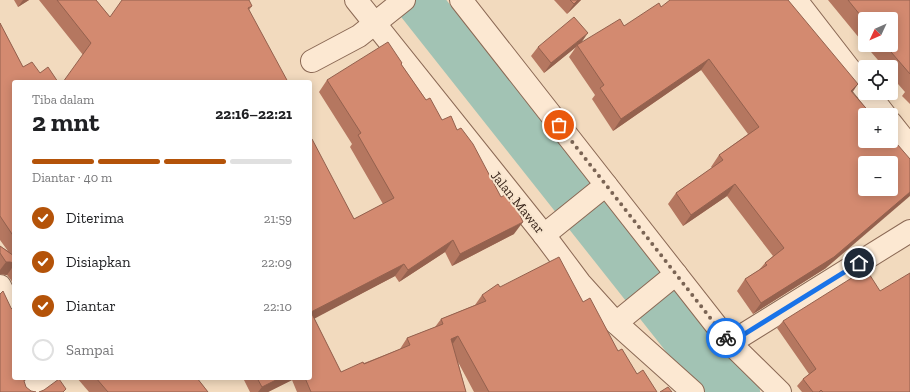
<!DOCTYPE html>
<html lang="id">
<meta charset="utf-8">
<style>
:root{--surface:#fff;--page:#f2f2f2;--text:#202124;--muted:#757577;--line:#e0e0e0;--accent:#b45309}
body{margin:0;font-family:"Zilla Slab",serif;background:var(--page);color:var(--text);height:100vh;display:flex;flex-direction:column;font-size:15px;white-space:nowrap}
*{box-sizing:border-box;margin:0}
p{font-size:13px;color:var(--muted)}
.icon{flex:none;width:22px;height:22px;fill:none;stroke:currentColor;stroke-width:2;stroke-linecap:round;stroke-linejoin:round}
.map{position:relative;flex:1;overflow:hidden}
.sheet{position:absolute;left:12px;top:80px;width:300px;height:300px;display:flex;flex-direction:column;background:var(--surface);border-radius:4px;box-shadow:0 2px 10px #0003}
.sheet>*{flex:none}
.needle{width:26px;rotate:226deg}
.buttons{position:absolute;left:858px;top:12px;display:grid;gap:8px}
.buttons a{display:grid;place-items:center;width:40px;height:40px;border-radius:4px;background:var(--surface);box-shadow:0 2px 10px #0003;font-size:20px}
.pin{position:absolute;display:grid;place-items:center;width:34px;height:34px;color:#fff;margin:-17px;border:2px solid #fff;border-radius:50%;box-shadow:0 1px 4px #0007}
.courier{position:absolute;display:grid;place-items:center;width:40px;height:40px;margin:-20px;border:3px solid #1a73e8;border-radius:50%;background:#fff;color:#222;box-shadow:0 1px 5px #0007}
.head em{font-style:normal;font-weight:700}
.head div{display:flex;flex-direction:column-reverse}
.head{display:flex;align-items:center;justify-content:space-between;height:68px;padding:0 20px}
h1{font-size:26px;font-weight:700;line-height:30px}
.bar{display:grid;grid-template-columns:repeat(4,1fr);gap:6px 4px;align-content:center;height:48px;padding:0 20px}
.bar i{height:5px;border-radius:3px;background:var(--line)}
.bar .selected{background:var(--accent)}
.bar p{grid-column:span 4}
ol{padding:0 20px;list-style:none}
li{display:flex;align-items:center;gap:12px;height:44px}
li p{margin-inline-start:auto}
li .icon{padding:4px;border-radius:50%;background:var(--accent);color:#fff;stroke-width:4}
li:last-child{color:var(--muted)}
li i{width:22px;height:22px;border:2px solid var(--line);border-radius:50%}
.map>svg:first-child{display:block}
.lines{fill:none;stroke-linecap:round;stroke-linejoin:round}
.river{stroke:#a2c3b4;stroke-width:46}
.minor-casing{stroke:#8b6955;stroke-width:24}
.minor{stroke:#fce8d2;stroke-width:22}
.wall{fill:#b57760}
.shaded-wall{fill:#94614e}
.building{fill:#d38a70;stroke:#94614e;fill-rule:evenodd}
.done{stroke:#7a6454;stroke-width:4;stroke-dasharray:0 7.2}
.route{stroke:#1a73e8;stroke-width:5}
.labels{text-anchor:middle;stroke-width:4;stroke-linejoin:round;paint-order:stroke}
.street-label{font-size:14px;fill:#39251b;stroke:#f8e5ce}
</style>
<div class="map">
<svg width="910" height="392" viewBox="0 0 910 392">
<rect width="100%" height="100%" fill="#f2dabe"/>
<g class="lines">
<path class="river" d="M417 0 702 360 737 392"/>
<g class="minor-casing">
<g id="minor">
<path d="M356 0 544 235 580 283 616 323 693 392"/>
<path d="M461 0 730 343 780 392"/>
<path d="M796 0 865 89"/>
<path d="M312 61 359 36 404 0"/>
<path d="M868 93 885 115"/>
<path d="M891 123 910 147"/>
<path d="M544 235 606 185"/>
<path d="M0 286 14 314"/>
<path d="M616 323 676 274"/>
<path d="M730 343 910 231"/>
<path d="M28 392 47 378"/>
</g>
</g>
<use href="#minor" class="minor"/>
</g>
<g class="wall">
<path d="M14 0H29L18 7Z"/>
<path d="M39 0H96L110 17 252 6 249 10 83 55Z"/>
<path d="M554 0H581L567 14Z"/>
<path d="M828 0H910V104L902 96 905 92 891 76V67H884L865 45H891L865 19V45Z"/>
<path d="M661 7 853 93 826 268 753 314 737 291 745 279 759 270 765 263 773 256 727 196 683 226 668 204 676 193 712 168 711 167 719 155 748 134 701 70 613 131 592 99 595 95 569 57 576 47 544 73 531 56 538 47 581 43 624 26Z"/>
<path d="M0 23 23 67 40 73 14 82V286L11 280 7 275 0 274V246L8 251 0 240Z"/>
<path d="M401 64 426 100 442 120 457 130 514 234 452 266 445 252 399 282 395 276 314 318 341 372 400 349 407 338 435 327 441 319 475 305 482 295 500 287 583 302 618 351 637 374 657 392H474L458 362 466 392H297L292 380 268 392H250L243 378H310V139L354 219 383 204 350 147 352 144 319 92 327 80Z"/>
<path d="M880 291 910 392H802L797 386 803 379 809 374 777 328 783 321Z"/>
<path d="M77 378H197L208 392H89Z"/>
</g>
<g class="shaded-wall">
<path d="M23 0H29L18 7Z"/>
<path d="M578 0H581L567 14 574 4Z"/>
<path d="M588 33 581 43 577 45 576 47 544 73 551 63Z"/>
<path d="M709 59 701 70 613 131 621 119Z"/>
<path d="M858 84 850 96 851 91Z"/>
<path d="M735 184 727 196 683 226 691 215Z"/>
<path d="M910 192V196L826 268 753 314 761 303Z"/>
<path d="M523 222 514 234 452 266 460 254Z"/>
<path d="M453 240 445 252 399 282 408 270Z"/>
<path d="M6 262H10L14 263V265L7 275 0 274V270Z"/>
<path d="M404 264 395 276 310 321 311 312Z"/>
<path d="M458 336 450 348 451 339Z"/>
<path d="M280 378H293L292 380 268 392H258L262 387Z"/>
</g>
<g class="building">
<path d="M57 0H96L110 17 122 0H249L252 6 248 8 288 82H63L91 43Z"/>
<path d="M570 0H578L574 4Z"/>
<path d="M670 0H788L858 84 851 91 872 115H865V141H891V137L910 159V192L834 257 761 303 745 279 767 265 765 263 784 248 735 184 691 215 676 193 723 160 719 155 759 127 709 59 621 119 600 88 604 85 577 45 620 19 624 26 659 3 661 7ZM865 163H891V189H865Z"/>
<path d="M848 0H910V74L885 45H891V19H865V21Z"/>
<path d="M574 17 588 33 551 63 538 47Z"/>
<path d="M0 23 23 67 32 62 40 73 48 67 58 82H14V237L0 216Z"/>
<path d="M388 42 402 63 401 64 426 100 430 98 442 120 451 116 457 130 461 128 473 144 501 197 509 193 523 222 460 254 453 240 408 270 404 264 311 312 341 372 363 362 364 364 410 345 407 338 443 324 441 319 486 301 482 295 498 284 500 287 559 257 583 302 590 298 618 351 622 349 637 374 643 370 657 392H489L458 336 451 339 466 392H311L305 378H310V139H312L354 219 394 198 358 135 361 133 327 80Z"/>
<path d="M0 246 14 256V263L10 262H6L0 253Z"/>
<path d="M866 269 880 291 910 273V392H823L821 390 819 392H813L803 379 816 369 783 321Z"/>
<path d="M3 291 11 308 14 311V378H25L24 381 26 387 31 391 36 392H0V294Z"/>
<path d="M96 378H197L208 392H108Z"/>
<path d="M257 378H280L262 387Z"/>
<path d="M59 379 66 389 63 392H39L44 390Z"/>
<path d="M668 387 672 392H660Z"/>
</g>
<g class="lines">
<path class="done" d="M559 125 726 338"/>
<path class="route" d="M726 338 730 343 859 263"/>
</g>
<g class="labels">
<g class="street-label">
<text transform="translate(518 202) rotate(51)" y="5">Jalan Mawar</text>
</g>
</g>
</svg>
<div class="buttons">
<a><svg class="needle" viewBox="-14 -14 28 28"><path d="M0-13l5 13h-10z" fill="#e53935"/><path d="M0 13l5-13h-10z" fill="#757577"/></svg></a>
<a><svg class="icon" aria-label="locate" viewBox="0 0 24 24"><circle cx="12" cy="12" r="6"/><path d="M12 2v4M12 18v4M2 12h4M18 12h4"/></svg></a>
<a>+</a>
<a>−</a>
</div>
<div class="pin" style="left:559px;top:125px;background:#ea580c"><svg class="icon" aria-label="bag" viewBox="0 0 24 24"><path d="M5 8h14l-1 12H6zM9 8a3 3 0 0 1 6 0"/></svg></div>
<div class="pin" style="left:859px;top:263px;background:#1f2937"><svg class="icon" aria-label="home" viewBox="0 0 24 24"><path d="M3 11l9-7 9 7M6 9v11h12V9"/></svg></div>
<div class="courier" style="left:726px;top:338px"><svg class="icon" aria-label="bike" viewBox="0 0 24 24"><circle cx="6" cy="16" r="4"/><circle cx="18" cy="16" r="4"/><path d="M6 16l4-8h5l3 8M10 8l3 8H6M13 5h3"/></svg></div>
<section class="sheet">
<div class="head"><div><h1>2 mnt</h1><p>Tiba dalam</p></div><em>22:16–22:21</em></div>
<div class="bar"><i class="selected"></i><i class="selected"></i><i class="selected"></i><i></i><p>Diantar · 40 m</p></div>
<ol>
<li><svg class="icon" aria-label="check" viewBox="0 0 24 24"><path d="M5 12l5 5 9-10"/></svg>Diterima<p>21:59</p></li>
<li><svg class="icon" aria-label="check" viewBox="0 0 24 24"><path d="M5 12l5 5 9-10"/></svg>Disiapkan<p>22:09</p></li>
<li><svg class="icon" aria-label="check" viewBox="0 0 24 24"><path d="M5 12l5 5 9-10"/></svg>Diantar<p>22:10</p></li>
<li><i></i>Sampai</li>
</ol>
</section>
</div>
